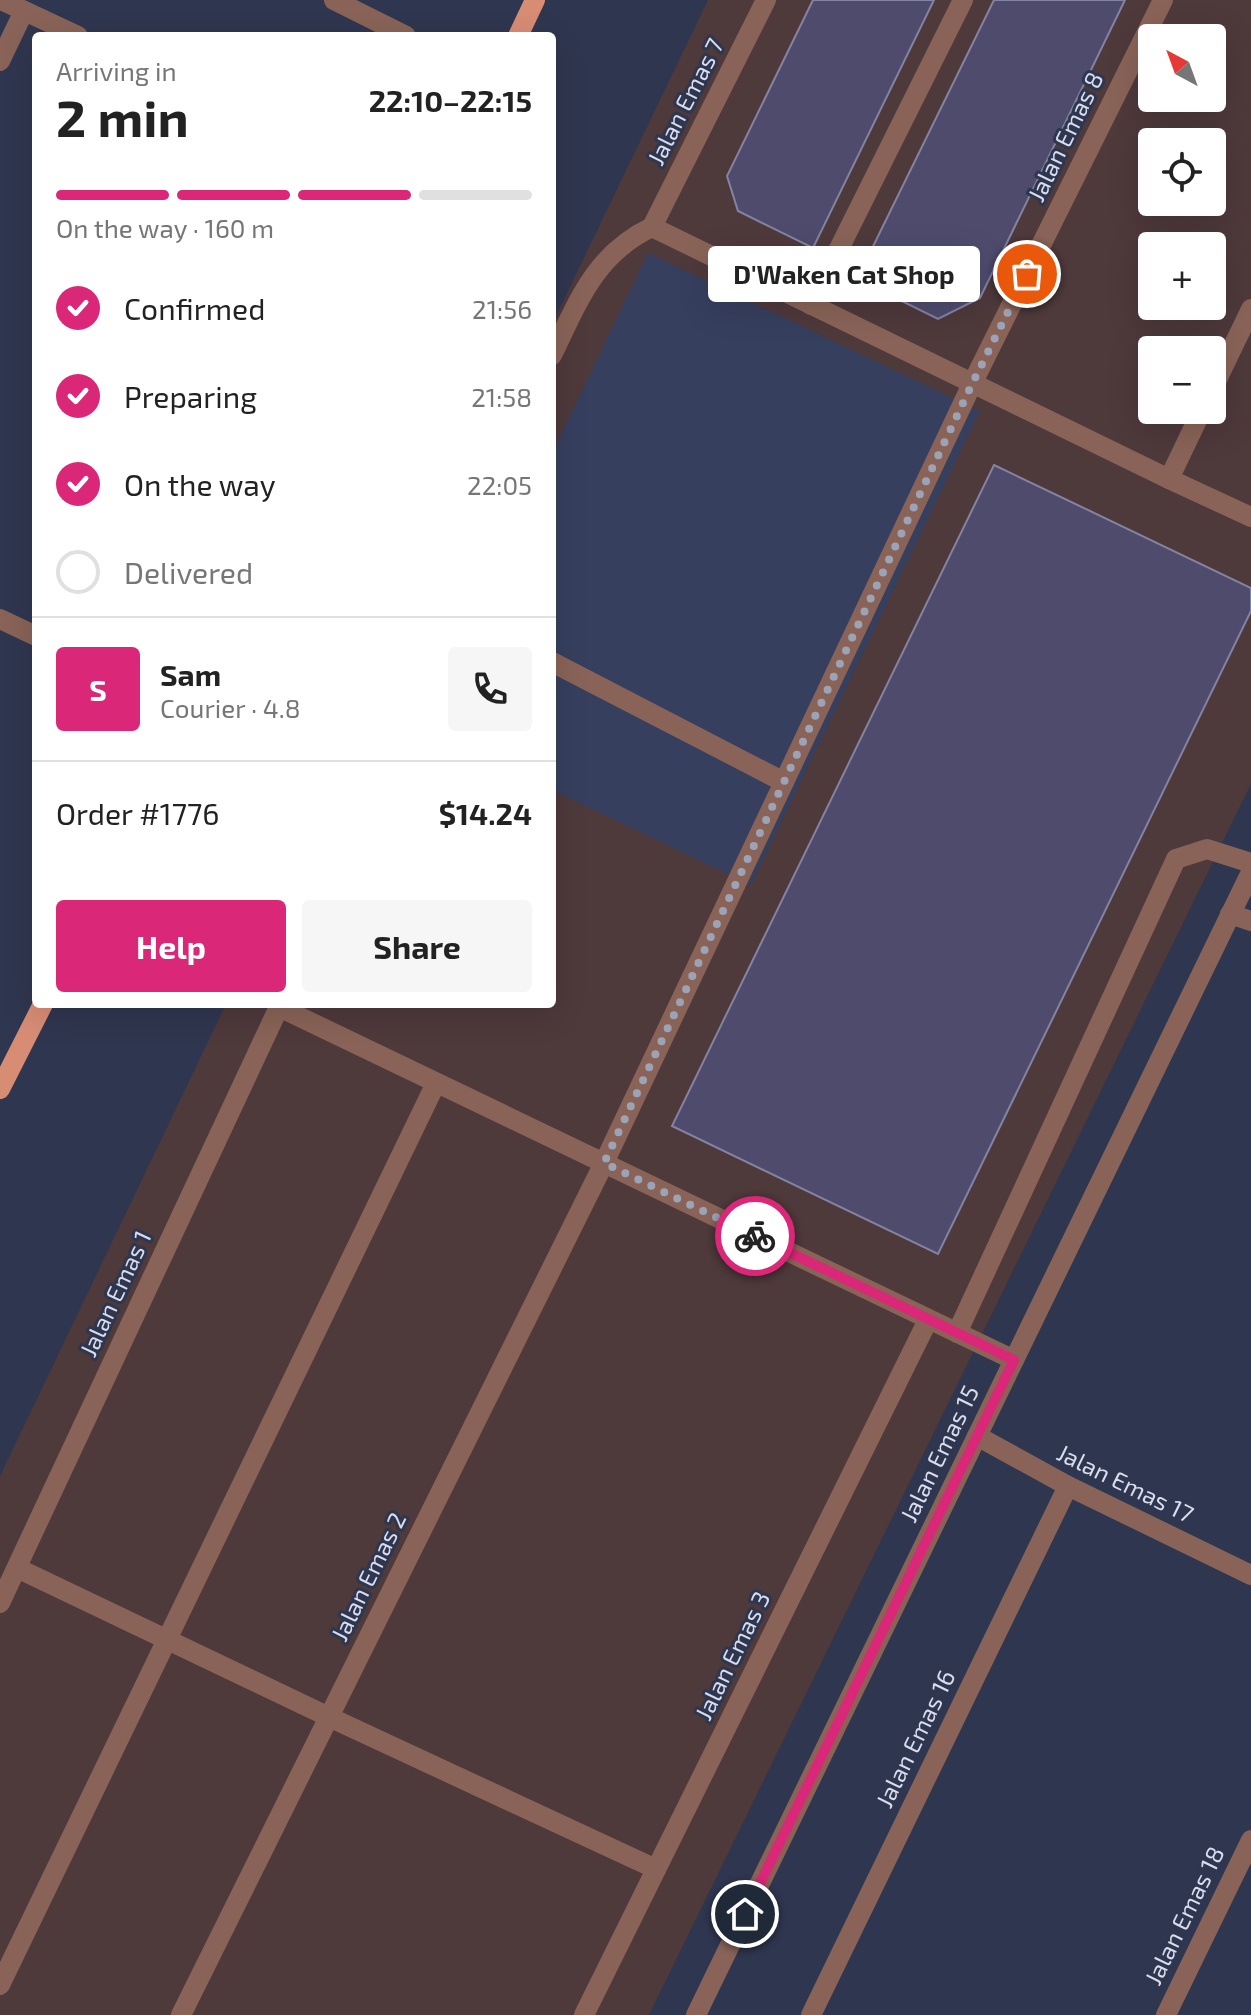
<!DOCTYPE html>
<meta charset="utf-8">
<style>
:root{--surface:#fff;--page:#f6f6f6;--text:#222;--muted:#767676;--line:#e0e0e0;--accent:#db2777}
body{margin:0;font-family:"Exo 2",sans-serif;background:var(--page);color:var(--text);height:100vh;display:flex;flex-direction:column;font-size:30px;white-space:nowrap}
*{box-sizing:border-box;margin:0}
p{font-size:26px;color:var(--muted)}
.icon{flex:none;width:44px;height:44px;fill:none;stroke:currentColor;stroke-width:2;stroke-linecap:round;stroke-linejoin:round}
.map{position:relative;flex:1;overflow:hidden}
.details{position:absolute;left:32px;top:32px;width:524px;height:976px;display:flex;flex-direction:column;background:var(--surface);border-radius:8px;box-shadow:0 8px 32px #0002}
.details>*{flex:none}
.needle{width:52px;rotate:319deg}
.fabs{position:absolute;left:1138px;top:24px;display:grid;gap:16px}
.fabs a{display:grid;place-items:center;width:88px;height:88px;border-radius:8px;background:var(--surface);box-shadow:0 8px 32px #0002;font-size:40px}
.pin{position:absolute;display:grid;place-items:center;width:68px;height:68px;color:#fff;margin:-34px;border:4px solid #fff;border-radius:50%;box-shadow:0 2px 8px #0007}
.courier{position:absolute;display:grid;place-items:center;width:80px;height:80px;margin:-40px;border:6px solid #db2777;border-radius:50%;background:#fff;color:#222;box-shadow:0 2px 10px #0007}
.bubble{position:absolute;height:56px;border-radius:8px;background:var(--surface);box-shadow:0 8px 32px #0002;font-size:26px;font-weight:700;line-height:56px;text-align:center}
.summary em{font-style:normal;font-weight:700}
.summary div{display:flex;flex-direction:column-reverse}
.summary{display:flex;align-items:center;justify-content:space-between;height:136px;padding:0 24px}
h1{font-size:52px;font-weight:700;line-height:60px}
.bar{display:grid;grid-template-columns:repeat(4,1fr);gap:12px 8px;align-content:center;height:96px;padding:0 24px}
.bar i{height:10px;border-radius:6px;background:var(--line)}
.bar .current{background:var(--accent)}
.bar p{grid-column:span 4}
.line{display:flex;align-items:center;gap:20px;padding:0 24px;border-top:2px solid var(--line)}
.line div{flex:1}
.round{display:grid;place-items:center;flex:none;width:84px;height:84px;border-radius:8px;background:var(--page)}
ol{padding:0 24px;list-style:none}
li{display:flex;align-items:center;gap:24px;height:88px}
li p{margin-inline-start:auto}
li .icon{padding:8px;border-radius:50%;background:var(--accent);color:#fff;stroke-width:4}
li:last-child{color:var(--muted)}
li i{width:44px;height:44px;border:4px solid var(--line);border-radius:50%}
.action{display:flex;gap:16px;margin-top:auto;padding:16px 24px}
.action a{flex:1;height:92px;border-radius:8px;background:var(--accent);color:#fff;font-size:32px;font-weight:700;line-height:92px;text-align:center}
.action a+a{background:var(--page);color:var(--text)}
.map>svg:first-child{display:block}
.commercial{fill:#4e393b;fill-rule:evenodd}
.built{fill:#363f5e}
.building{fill:#4e4b6d;stroke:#8583a2;stroke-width:2}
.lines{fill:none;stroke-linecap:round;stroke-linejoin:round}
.lane{stroke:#896357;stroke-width:20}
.street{stroke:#896357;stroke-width:20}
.primary{stroke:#d78c74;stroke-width:20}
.done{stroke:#9da3b6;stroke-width:8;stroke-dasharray:0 14.4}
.route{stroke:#db2777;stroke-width:10}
.labels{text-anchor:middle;stroke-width:6;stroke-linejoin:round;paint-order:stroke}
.street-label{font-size:24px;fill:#d8dded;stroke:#2f364f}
</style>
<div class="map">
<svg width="1251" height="2015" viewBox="0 0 1251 2015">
<rect width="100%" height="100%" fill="#2f364f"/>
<path class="commercial" d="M708 0H1251V784L649 2015H0V1476L226 1004H552V324ZM1152 38H1212V98H1152ZM1152 142H1212V202H1152ZM1152 246H1212V306H1152ZM1152 350H1212V410H1152Z"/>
<path class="built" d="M648 253 980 411 751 885 552 790V453Z"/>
<g class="building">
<path d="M813 0H934L813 248 738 211 727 176Z"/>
<path d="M994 0H1125L980 298 938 319 857 279Z"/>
<path d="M994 465 1251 588V611L938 1254 672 1126Z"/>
</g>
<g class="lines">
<g class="lane">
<path d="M811 305 963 0"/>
<path d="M552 355C578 302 595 254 652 227"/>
<path d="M1212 390 1251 309"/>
<path d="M1169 479 1202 410"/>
<path d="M552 662 784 782"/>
<path d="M1230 914 1251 921"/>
<path d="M604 1163 972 384"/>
<path d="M957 1333 1176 859 1207 849 1251 863"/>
<path d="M17 1568 329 1717 656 1869"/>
<path d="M0 1985 436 1083"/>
</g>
<g class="street">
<path d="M1 0 78 36"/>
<path d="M334 0 406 36"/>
<path d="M766 0 652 227 1169 479 1251 517"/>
<path d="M0 61 24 11"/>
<path d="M972 384 1163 0"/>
<path d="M0 619 36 636"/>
<path d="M977 1436 1068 1486 1251 1575"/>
<path d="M0 1603 279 1007 1014 1360"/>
<path d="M181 2015 604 1163"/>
<path d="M584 2015 928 1320"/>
<path d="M696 2015 1251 872"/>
<path d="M811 2015 1068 1486"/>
<path d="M1166 2015 1251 1840"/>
</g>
<g class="primary">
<path d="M518 36 535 0"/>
<path d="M0 1089 43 1004"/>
</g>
</g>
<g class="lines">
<path class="done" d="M755 1236 604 1163 972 384 1027 274"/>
<path class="route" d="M745 1914 1014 1360 755 1236"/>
</g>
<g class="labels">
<g class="street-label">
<text transform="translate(686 102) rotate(-63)" y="8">Jalan Emas 7</text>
<text transform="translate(1066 137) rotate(-64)" y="8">Jalan Emas 8</text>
<text transform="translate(116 1294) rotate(-65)" y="8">Jalan Emas 1</text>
<text transform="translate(940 1454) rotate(-64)" y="8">Jalan Emas 15</text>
<text transform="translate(1125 1484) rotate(26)" y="8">Jalan Emas 17</text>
<text transform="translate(369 1577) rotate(-64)" y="8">Jalan Emas 2</text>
<text transform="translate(733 1656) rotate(-64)" y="8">Jalan Emas 3</text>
<text transform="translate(916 1739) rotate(-64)" y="8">Jalan Emas 16</text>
<text transform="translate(1185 1916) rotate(-64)" y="8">Jalan Emas 18</text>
</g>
</g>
</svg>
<div class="fabs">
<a><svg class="needle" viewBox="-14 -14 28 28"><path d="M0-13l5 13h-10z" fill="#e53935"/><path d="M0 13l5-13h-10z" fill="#767676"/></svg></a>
<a><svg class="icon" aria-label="locate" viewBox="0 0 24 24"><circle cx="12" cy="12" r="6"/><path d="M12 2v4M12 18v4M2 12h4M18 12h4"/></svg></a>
<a>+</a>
<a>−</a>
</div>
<div class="pin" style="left:1027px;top:274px;background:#ea580c"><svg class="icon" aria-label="bag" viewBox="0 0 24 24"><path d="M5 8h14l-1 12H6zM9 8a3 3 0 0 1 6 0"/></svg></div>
<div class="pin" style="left:745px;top:1914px;background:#1f2937"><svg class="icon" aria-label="home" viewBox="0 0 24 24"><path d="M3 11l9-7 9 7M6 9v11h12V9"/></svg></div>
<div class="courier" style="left:755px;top:1236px"><svg class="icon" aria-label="bike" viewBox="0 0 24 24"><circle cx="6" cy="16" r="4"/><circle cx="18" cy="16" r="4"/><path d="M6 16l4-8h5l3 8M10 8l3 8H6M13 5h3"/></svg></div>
<div class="bubble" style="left:708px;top:246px;width:272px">D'Waken Cat Shop</div>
<section class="details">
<div class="summary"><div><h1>2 min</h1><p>Arriving in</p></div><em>22:10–22:15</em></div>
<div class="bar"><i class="current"></i><i class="current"></i><i class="current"></i><i></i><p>On the way · 160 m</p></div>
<ol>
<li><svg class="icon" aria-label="check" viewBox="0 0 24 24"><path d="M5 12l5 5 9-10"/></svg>Confirmed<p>21:56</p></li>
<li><svg class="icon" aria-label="check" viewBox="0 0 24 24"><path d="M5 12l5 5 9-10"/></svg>Preparing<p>21:58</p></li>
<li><svg class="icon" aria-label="check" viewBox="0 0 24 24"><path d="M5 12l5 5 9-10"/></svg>On the way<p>22:05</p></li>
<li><i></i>Delivered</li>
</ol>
<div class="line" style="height:144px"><b class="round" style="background:var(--accent);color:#fff">S</b><div><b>Sam</b><p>Courier · 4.8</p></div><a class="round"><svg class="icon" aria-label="phone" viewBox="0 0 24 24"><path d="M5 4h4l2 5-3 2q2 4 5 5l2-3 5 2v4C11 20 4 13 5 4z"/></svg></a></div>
<div class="line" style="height:104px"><div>Order #1776</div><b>$14.24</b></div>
<div class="action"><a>Help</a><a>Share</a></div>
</section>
</div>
